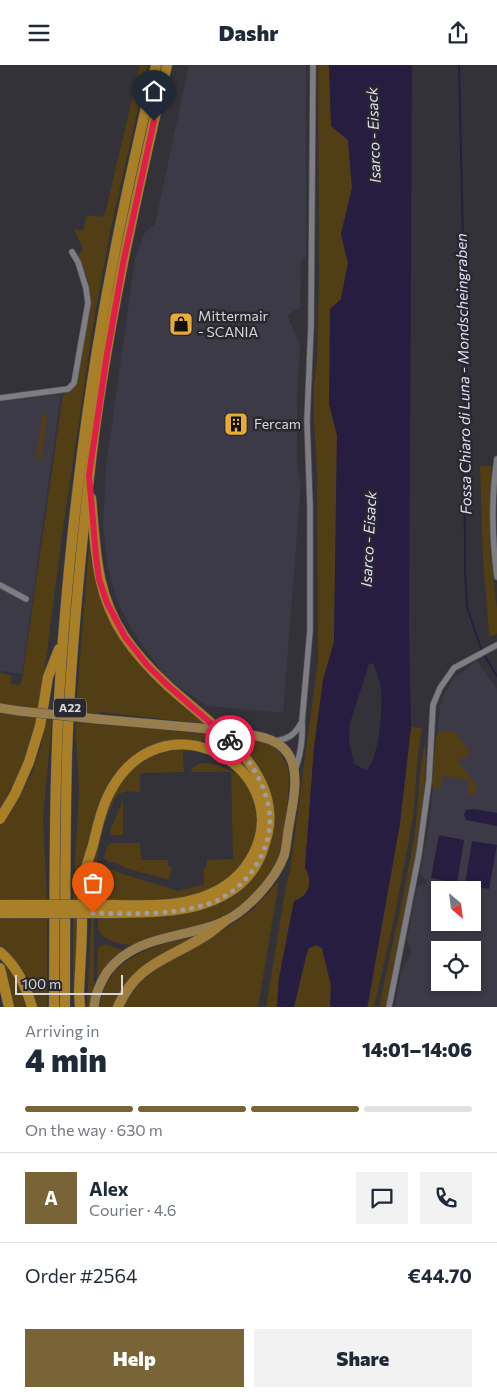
<!DOCTYPE html>
<meta charset="utf-8">
<style>
:root{--surface:#fff;--page:#f2f2f3;--text:#1f2937;--muted:#747a83;--line:#e0e1e3;--accent:#786436}
body{margin:0;font-family:Commissioner,sans-serif;background:var(--page);color:var(--text);height:100vh;display:flex;flex-direction:column;font-size:19px;white-space:nowrap}
*{box-sizing:border-box;margin:0}
p{font-size:16px;color:var(--muted)}
.icon{flex:none;width:28px;height:28px;fill:none;stroke:currentColor;stroke-width:2;stroke-linecap:round;stroke-linejoin:round}
.map{position:relative;height:942px;overflow:hidden}
.sheet{display:flex;flex-direction:column;background:var(--surface);flex:1}
.sheet>*{flex:none}
.needle{width:32px;rotate:152deg}
.controls{position:absolute;left:431px;top:816px;display:grid;gap:10px}
.controls a{display:grid;place-items:center;width:50px;height:50px;border-radius:0px;background:var(--surface);box-shadow:0 2px 8px #0003;font-size:25px}
.scale{position:absolute;left:15px;bottom:12px;width:108px;box-sizing:border-box;padding-left:5px;border:2px solid #d7d7db;border-top:0;font-size:14px;line-height:18px;white-space:nowrap;color:#d7d7db;-webkit-text-stroke:4px #29282e;paint-order:stroke}
.pin{position:absolute;display:grid;place-items:center;width:42px;height:42px;color:#fff;margin:-51px -21px;border-radius:50% 50% 50% 0;rotate:-45deg;box-shadow:0 0 5px #0007}
.pin .icon{rotate:45deg}
.courier{position:absolute;display:grid;place-items:center;width:50px;height:50px;margin:-25px;border:4px solid #e11d48;border-radius:50%;background:#fff;color:#222;box-shadow:0 1px 6px #0007}
.overview em{font-style:normal;font-weight:800}
.overview div{display:flex;flex-direction:column-reverse}
.overview{display:flex;align-items:center;justify-content:space-between;height:85px;padding:0 25px}
h1{font-size:32px;font-weight:800;line-height:38px}
.bar{display:grid;grid-template-columns:repeat(4,1fr);gap:8px 5px;align-content:center;height:60px;padding:0 25px}
.bar i{height:6px;border-radius:4px;background:var(--line)}
.bar .current{background:var(--accent)}
.bar p{grid-column:span 4}
.line{display:flex;align-items:center;gap:12px;padding:0 25px;border-top:1px solid var(--line)}
.line div{flex:1}
.round{display:grid;place-items:center;flex:none;width:52px;height:52px;border-radius:0px;background:var(--page)}
.button{display:flex;gap:10px;margin-top:auto;padding:10px 25px}
.button a{flex:1;height:58px;border-radius:0px;background:var(--accent);color:#fff;font-size:20px;font-weight:800;line-height:58px;text-align:center}
.button a+a{background:var(--page);color:var(--text)}
header{display:flex;justify-content:space-between;align-items:center;height:65px;padding:0 25px;background:var(--surface);font-size:22px;font-weight:800}
.map>svg:first-child{display:block}
.built{fill:#3c3a46;fill-rule:evenodd}
.green{fill:#523e15;fill-rule:evenodd}
.water{fill:#261d41;fill-rule:evenodd}
.lines{fill:none;stroke-linecap:round;stroke-linejoin:round}
.stream{stroke:#261d41;stroke-width:2}
.minor-casing{stroke:#504f54;stroke-width:7}
.primary-casing{stroke:#504f54;stroke-width:10}
.trunk-casing{stroke:#504f54;stroke-width:11}
.motorway-casing{stroke:#504f54;stroke-width:11}
.minor{stroke:#7e7d84;stroke-width:5.5}
.primary{stroke:#987e4c;stroke-width:9}
.trunk{stroke:#a07e3a;stroke-width:10}
.motorway{stroke:#a97f27;stroke-width:10}
.primary-bridge-casing{stroke:#504f54;stroke-width:10;stroke-linecap:butt}
.motorway-bridge-casing{stroke:#504f54;stroke-width:11;stroke-linecap:butt}
.primary-bridge{stroke:#987e4c;stroke-width:9}
.motorway-bridge{stroke:#a97f27;stroke-width:10}
.done{stroke:#9e9da2;stroke-width:5;stroke-dasharray:0 9}
.route{stroke:#e11d48;stroke-width:6}
.labels{text-anchor:middle;stroke-width:5;stroke-linejoin:round;paint-order:stroke}
.shield{fill:#29282e;stroke:#a3a2a7;stroke-width:1}
.shield-label{font-size:12px;font-weight:bold;fill:#d7d7db}
.poi-label{font-size:14px;fill:#d7d7db;stroke:#29282e;text-anchor:start}
.water-label{font-size:15px;font-style:italic;fill:#e1dcf9;stroke:#29282e}
</style>
<header><svg class="icon" aria-label="menu" viewBox="0 0 24 24"><path d="M4 6h16M4 12h16M4 18h16"/></svg>Dashr<svg class="icon" aria-label="share" viewBox="0 0 24 24"><path d="M12 15V3M7 8l5-5 5 5M5 13v7h14v-7"/></svg></header>
<div class="map">
<svg width="497" height="942" viewBox="0 0 497 942">
<rect width="100%" height="100%" fill="#333238"/>
<g class="built">
<path d="M189 0H306V192L301 196 300 243 287 250 300 280 297 328V403L301 418 283 648 207 641 167 614 133 567 118 538 108 503 103 461 106 402 135 194 144 169 155 159Z"/>
<path d="M61 329 22 609 0 606V337Z"/>
<path d="M477 596 497 624V942H395L401 907 411 889V885L407 875 417 823 420 820 426 819V815L422 812 420 808 429 761 440 643 438 641 444 637 442 633 455 612ZM440 825H472V858H440ZM440 885H472V918H440Z"/>
</g>
<g class="green">
<path d="M140 0H148L111 162 95 248 62 470 40 642 22 708 0 747V647L20 651 22 642 0 638V608L12 611 11 619 20 620 23 608 63 329 70 327 76 319 91 236C89 220 86 206 78 191L83 184 74 164 83 166 87 150 102 152 105 149Z"/>
<path d="M318 0H329L331 61 348 75 352 123 341 169 348 198 341 234 329 339 337 370 334 577 323 615 314 683 305 803C314 817 309 831 294 837L279 913 277 942H266L286 820 290 805 318 595 317 404 314 356V320L317 295 319 218Z"/>
<path d="M43 346 46 350 47 353 41 394H36Z"/>
<path d="M480 401H491L490 482 497 544V568L495 570 489 571 483 493Z"/>
<path d="M90 470 93 497 138 597 146 607 205 659 221 671 247 701 258 721 264 738 245 704 226 688 214 682 186 676 143 688 102 739 79 806V873L73 942V836L79 725 75 655ZM100 647 199 658 212 670 99 658Z"/>
<path d="M45 654 52 655 43 753 47 836V942H35L0 883V759L31 710 41 680Z"/>
<path d="M411 662 422 663 418 688 413 752 394 854 374 942H368L400 758Z"/>
<path d="M443 666 457 668 470 688 458 696 477 722 473 730 467 729 470 716 444 711H442L440 724 433 722 432 719 436 672 438 667Z"/>
<path d="M229 671C243 672 260 671 273 680 280 685 286 697 288 705 291 718 284 779 279 792 272 809 258 824 244 837 216 862 172 869 136 880 124 881 104 876 98 865L99 837 103 808 106 805H114L120 808 169 823 173 825 178 826 204 819V803L207 801V795L233 794 231 707H190C199 691 219 700 231 706 236 709 241 710 244 715 254 729 258 744 258 761 259 770 234 820 229 832L271 739Z"/>
<path d="M425 678C427 697 425 717 423 735 418 805 400 874 386 942H379C391 886 404 830 414 773 419 742 418 709 425 678Z"/>
<path d="M175 683 194 686H183L184 707 140 708V727C133 727 123 725 118 730 113 734 112 742 109 747 84 810 99 877 92 942H87L95 784 112 729 131 705 151 691Z"/>
<path d="M123 736V770H111L110 765Z"/>
<path d="M112 778H140L141 795H168V801L172 802 169 814H166L125 803 115 797H108L104 793 107 781Z"/>
<path d="M279 816 258 942H122L134 920 159 900 218 869 250 847Z"/>
<path d="M193 871 194 873 153 896 115 942H100C106 892 152 882 193 871Z"/>
<path d="M104 879 124 886 97 918 98 883Z"/>
<path d="M316 880 322 883 331 920 330 942H294L306 891 309 883Z"/>
<path d="M4 896 11 904 29 942H12Z"/>
</g>
<g class="water">
<path d="M329 0H412L409 563 411 662 400 758 367 942H330L331 920 322 883 316 880 309 883 306 891 294 942H277L279 913 294 836C309 831 314 817 305 803L314 683 323 615 334 577 337 370 329 339 330 244 341 234 348 198 341 169 352 123 348 75 331 61ZM373 598C376 607 380 615 381 625 383 641 379 696 366 705L354 699 349 675 350 658 369 599Z"/>
<path d="M474 744 497 748V761L466 755 464 750 466 745Z"/>
<path d="M439 770 464 775 457 818 431 813Z"/>
<path d="M472 776 497 780 489 824 465 819Z"/>
</g>
<g class="lines">
<g class="stream">
<path d="M459 0 464 219 465 504 467 542 482 586"/>
<path d="M484 590 497 611"/>
</g>
<g class="minor-casing">
<g id="minor">
<path d="M0 333 68 324 74 318 88 238 86 223 78 197 72 187"/>
<path d="M497 394C491 433 492 473 497 512"/>
<path d="M0 520 26 534"/>
<path d="M275 676C288 674 295 670 301 658"/>
<path d="M295 705C301 689 303 673 302 656L310 566V442L307 356 311 261 313 0"/>
<path d="M389 942 419 789 429 715 433 640 440 623 454 603 497 580"/>
</g>
</g>
<g class="primary-casing">
<g id="primary">
<path d="M0 643 19 646"/>
<path d="M97 654 199 663"/>
<path d="M94 942C95 929 100 918 107 907 135 869 184 874 223 857 247 846 275 815 284 791 287 781 287 770 289 761 292 742 298 719 293 700 286 672 255 670 231 667"/>
</g>
</g>
<g class="trunk-casing">
<path id="trunk" d="M118 942C136 899 167 895 203 872 211 868 218 861 225 856"/>
</g>
<g class="motorway-casing">
<g id="motorway">
<path d="M91 433C96 484 95 527 124 571 136 589 151 605 167 620 203 653 265 693 269 746 271 762 266 776 261 790 256 802 249 812 239 820 203 849 156 847 112 848"/>
<path d="M0 754 15 729 29 697 40 661 48 612 59 584"/>
<path d="M0 840H16"/>
<path d="M0 848H15"/>
<path d="M0 887C17 901 26 921 32 942"/>
<path d="M0 903 9 942"/>
<path d="M54 942C55 820 53 696 63 574 73 446 89 317 114 191 126 127 141 64 156 0"/>
<path d="M65 942C65 858 65 773 67 689 70 597 79 504 89 413 104 273 135 136 167 0"/>
<path d="M80 942 79 927C80 903 82 879 82 855 83 841 82 827 84 813 85 802 90 791 93 780 97 764 100 748 107 733 159 621 304 706 250 795 237 816 216 829 192 835 167 842 139 840 113 840"/>
</g>
</g>
<use href="#minor" class="minor"/>
<use href="#primary" class="primary"/>
<use href="#trunk" class="trunk"/>
<use href="#motorway" class="motorway"/>
<g class="primary-bridge-casing">
<g id="primary-bridge">
<path d="M19 646 97 654"/>
<path d="M199 663 231 667"/>
</g>
</g>
<g class="motorway-bridge-casing">
<g id="motorway-bridge">
<path d="M16 840H113"/>
<path d="M15 848H112"/>
</g>
</g>
<use href="#primary-bridge" class="primary-bridge"/>
<use href="#motorway-bridge" class="motorway-bridge"/>
</g>
<g class="lines">
<path class="done" d="M93 848C133 849 180 851 218 835 250 820 275 780 269 744 265 719 249 692 230 675"/>
<path class="route" d="M154 56 124 194 107 289 89 410 96 491 99 514 107 538 125 572 147 600 165 618 230 675"/>
</g>
<defs>
<g id="shop-square" transform="scale(1.25)"><rect x="-9" y="-9" width="18" height="18" rx="4" fill="#e5ad35" stroke="#29282e"/><path d="M-5-2.5h2.3a2.7 3.5 0 0 1 5.4 0H5L5.5 6h-11ZM-1.5-2.5h3a1.5 2.3 0 0 0-3 0Z" fill="#111"/></g>
<g id="building-square" transform="scale(1.25)"><rect x="-9" y="-9" width="18" height="18" rx="4" fill="#e5ad35" stroke="#29282e"/><path d="M-4-6H4V6H1V3H-1V6H-4ZM-2.5-4.3h1.7v1.8h-1.7ZM.8-4.3h1.7v1.8H.8ZM-2.5-1h1.7V.8h-1.7ZM.8-1h1.7V.8H.8Z" fill="#111"/></g>
</defs>
<g fill-rule="evenodd">
<use href="#shop-square" x="181" y="259"/>
<use href="#building-square" x="236" y="359"/>
</g>
<g class="labels">
<rect class="shield" x="54" y="633.5" width="32" height="19" rx="4"/>
<g class="shield-label">
<text x="70" y="647">A22</text>
</g>
<g class="poi-label">
<text x="198" y="256">Mittermair<tspan x="198" dy="16">- SCANIA</tspan></text>
<text x="254" y="364">Fercam</text>
</g>
<g class="water-label">
<text transform="translate(374 70) rotate(-92)" y="5">Isarco - Eisack</text>
<text transform="translate(464 309) rotate(-91)" y="5">Fossa Chiaro di Luna - Mondscheingraben</text>
<text transform="translate(369 474) rotate(-87)" y="5">Isarco - Eisack</text>
</g>
</g>
</svg>
<div class="controls">
<a><svg class="needle" viewBox="-14 -14 28 28"><path d="M0-13l5 13h-10z" fill="#e53935"/><path d="M0 13l5-13h-10z" fill="#747a83"/></svg></a>
<a><svg class="icon" aria-label="locate" viewBox="0 0 24 24"><circle cx="12" cy="12" r="6"/><path d="M12 2v4M12 18v4M2 12h4M18 12h4"/></svg></a>
</div>
<div class="scale">100 m</div>
<div class="pin" style="left:93px;top:848px;background:#ea580c"><svg class="icon" aria-label="bag" viewBox="0 0 24 24"><path d="M5 8h14l-1 12H6zM9 8a3 3 0 0 1 6 0"/></svg></div>
<div class="pin" style="left:154px;top:56px;background:#1f2937"><svg class="icon" aria-label="home" viewBox="0 0 24 24"><path d="M3 11l9-7 9 7M6 9v11h12V9"/></svg></div>
<div class="courier" style="left:230px;top:675px"><svg class="icon" aria-label="bike" viewBox="0 0 24 24"><circle cx="6" cy="16" r="4"/><circle cx="18" cy="16" r="4"/><path d="M6 16l4-8h5l3 8M10 8l3 8H6M13 5h3"/></svg></div>
</div>
<section class="sheet">
<div class="overview"><div><h1>4 min</h1><p>Arriving in</p></div><em>14:01–14:06</em></div>
<div class="bar"><i class="current"></i><i class="current"></i><i class="current"></i><i></i><p>On the way · 630 m</p></div>
<div class="line" style="height:90px"><b class="round" style="background:var(--accent);color:#fff">A</b><div><b>Alex</b><p>Courier · 4.6</p></div><a class="round"><svg class="icon" aria-label="chat" viewBox="0 0 24 24"><path d="M4 5h16v11H9l-5 4z"/></svg></a><a class="round"><svg class="icon" aria-label="phone" viewBox="0 0 24 24"><path d="M5 4h4l2 5-3 2q2 4 5 5l2-3 5 2v4C11 20 4 13 5 4z"/></svg></a></div>
<div class="line" style="height:65px"><div>Order #2564</div><b>€44.70</b></div>
<div class="button"><a>Help</a><a>Share</a></div>
</section>
